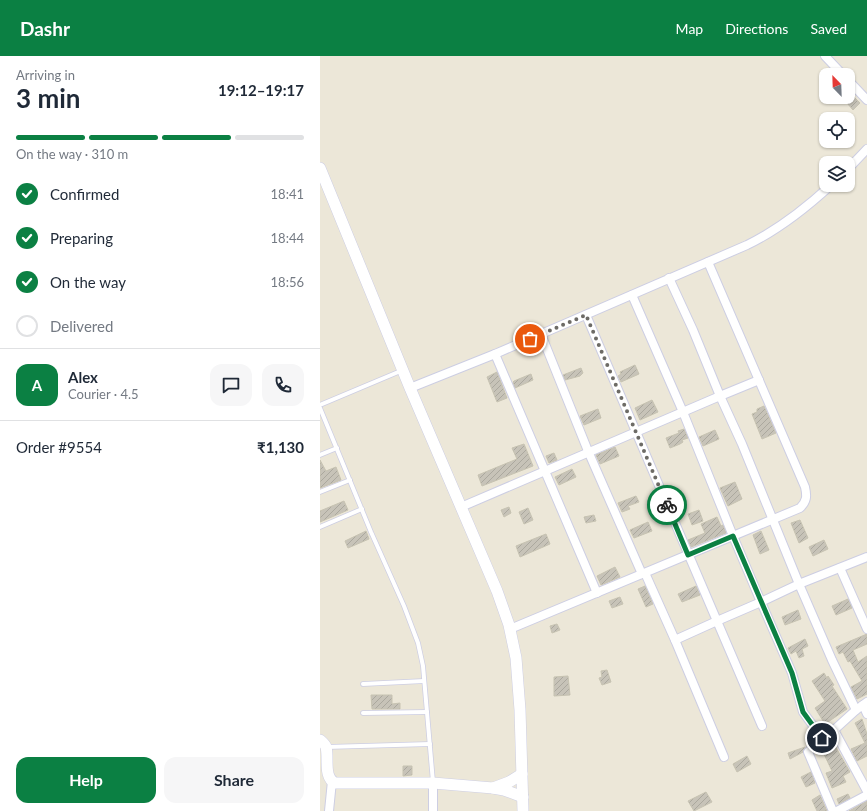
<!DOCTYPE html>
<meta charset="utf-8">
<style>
:root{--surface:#fff;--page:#f6f6f7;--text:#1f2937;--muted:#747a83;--line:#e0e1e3;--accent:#0b8043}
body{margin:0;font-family:Lato,sans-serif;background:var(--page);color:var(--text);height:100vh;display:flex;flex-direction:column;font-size:15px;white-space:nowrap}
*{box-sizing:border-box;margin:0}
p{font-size:13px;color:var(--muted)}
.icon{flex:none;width:22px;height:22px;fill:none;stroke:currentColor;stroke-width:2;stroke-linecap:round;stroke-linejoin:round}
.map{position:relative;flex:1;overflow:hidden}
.panel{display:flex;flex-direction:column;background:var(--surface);width:320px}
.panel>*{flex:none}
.needle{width:26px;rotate:337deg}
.controls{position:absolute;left:499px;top:12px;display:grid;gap:8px}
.controls a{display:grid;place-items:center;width:36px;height:36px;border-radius:8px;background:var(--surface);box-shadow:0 1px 3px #0004;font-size:20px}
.pin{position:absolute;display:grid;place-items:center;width:34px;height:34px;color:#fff;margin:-17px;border:2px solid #fff;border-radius:50%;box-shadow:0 1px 4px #0007}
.courier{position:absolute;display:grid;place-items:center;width:40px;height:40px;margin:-20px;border:3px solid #0b8043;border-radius:50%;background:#fff;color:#222;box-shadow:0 1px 5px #0007}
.head em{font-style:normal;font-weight:700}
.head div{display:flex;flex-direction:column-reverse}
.head{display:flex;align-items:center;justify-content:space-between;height:68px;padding:0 16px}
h1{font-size:26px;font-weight:700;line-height:30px}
.bar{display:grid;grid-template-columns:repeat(4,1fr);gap:6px 4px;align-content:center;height:48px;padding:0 16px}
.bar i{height:5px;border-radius:3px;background:var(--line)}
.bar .active{background:var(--accent)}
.bar p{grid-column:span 4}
.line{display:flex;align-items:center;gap:10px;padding:0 16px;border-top:1px solid var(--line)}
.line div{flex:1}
.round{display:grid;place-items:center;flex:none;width:42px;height:42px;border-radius:12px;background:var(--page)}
ol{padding:0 16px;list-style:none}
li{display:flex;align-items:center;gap:12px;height:44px}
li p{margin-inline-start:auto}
li .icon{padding:4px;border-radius:50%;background:var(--accent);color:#fff;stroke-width:4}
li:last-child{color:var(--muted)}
li i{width:22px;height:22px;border:2px solid var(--line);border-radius:50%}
.cta{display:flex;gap:8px;margin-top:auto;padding:8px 16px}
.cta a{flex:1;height:46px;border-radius:12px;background:var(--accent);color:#fff;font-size:16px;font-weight:700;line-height:46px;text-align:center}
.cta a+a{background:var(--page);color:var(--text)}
header{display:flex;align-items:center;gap:24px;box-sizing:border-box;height:56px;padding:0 20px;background:var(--accent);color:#fff}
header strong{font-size:19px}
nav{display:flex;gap:22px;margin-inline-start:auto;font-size:14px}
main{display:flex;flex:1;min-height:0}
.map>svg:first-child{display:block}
.building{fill:url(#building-hatch);stroke:#c7c3b2}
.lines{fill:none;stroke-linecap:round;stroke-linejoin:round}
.lane-casing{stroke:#cdcee3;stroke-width:5.5}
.street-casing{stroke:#cdcee3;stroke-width:10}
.secondary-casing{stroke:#cdcee3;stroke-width:12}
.lane{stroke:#fff;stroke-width:4}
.street{stroke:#fff;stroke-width:8}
.secondary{stroke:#fff;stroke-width:11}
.done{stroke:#6d6b66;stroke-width:4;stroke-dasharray:0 7.2}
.route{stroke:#0b8043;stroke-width:5}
</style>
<header>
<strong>Dashr</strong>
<nav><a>Map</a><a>Directions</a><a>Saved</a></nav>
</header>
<main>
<section class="panel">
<div class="head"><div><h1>3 min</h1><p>Arriving in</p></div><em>19:12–19:17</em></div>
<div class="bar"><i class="active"></i><i class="active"></i><i class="active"></i><i></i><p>On the way · 310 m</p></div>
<ol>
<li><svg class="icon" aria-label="check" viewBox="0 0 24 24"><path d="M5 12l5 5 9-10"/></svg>Confirmed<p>18:41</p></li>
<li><svg class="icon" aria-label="check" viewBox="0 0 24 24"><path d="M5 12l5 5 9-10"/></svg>Preparing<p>18:44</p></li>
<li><svg class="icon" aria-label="check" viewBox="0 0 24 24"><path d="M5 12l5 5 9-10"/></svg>On the way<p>18:56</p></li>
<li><i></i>Delivered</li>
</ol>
<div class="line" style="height:72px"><b class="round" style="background:var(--accent);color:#fff">A</b><div><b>Alex</b><p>Courier · 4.5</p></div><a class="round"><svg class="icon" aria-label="chat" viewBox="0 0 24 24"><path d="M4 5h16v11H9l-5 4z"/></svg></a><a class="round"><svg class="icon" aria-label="phone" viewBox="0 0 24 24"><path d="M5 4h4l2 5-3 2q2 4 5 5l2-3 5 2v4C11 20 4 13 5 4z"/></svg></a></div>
<div class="line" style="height:52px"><div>Order #9554</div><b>₹1,130</b></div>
<div class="cta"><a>Help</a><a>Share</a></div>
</section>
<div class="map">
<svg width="547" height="755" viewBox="0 0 547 755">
<defs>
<pattern id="building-hatch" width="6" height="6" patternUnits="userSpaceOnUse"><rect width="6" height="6" fill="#c7c3b8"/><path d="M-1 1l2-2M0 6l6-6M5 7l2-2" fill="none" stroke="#aba89e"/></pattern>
</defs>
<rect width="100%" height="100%" fill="#ece7d8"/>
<g class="building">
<path d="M533 40 540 47 533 54 527 47Z"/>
<path d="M315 309 319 318 301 326 298 320 301 318 300 316Z"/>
<path d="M261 312 263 317 260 320 245 324 243 319Z"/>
<path d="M177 316 187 342 177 346 167 321Z"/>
<path d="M211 318 213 324 195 332 193 326 194 325Z"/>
<path d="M332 344 338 356 320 364 315 352Z"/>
<path d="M444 350 456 377 442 383 432 358 437 356V353Z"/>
<path d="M278 353 281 362 264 369 260 360Z"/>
<path d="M364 373 368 382 362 384 363 386 360 388 350 392 346 382 359 377 358 375Z"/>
<path d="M395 374 399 383 383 390 379 381Z"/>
<path d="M204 388 213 410 162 430 158 419 197 403 192 392Z"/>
<path d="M295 391 299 400 280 408 276 399Z"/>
<path d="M234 397 237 404 229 407 226 400Z"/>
<path d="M0 404 6 415 16 411 21 424 0 432Z"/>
<path d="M252 413 256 421 239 429 235 421Z"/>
<path d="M415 426 422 443 408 450 400 432Z"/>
<path d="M316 440 319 446 308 450 310 453 302 456 298 447Z"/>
<path d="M24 445 28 454 0 466V455Z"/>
<path d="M189 451 191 457 184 461 181 454Z"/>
<path d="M208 452 213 464 204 468 199 456Z"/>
<path d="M379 454 383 465 372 469 368 458Z"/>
<path d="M274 459 276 465 266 467 264 461Z"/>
<path d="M397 461 401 470 403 469 406 477 371 491 368 484 385 477 381 468Z"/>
<path d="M480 464 488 482 479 487 471 467Z"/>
<path d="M328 466 332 475 314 482 310 474Z"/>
<path d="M46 475 49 483 28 492 25 485Z"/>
<path d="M441 475 449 494 440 498 433 479Z"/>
<path d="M226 478 230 488 200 501 196 490Z"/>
<path d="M504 484 508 493 493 500 489 491Z"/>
<path d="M295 511 300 521 281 529 277 520Z"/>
<path d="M325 530 333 548 326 551 318 533Z"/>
<path d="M376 530 380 539 362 546 358 538Z"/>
<path d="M300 541 303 548 292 552 289 545Z"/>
<path d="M528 543 532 552 516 559 512 550Z"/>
<path d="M478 554 481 563 465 569 462 561Z"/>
<path d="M237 568 240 574 232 577 230 570Z"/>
<path d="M547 578V588L533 594 538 606 547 600V638L537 643 531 631 542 625 530 605 528 606 523 596 519 598 516 591Z"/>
<path d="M485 583 488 590 482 593 484 600 479 602 476 595 471 598 468 592Z"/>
<path d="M287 614 291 626 282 629 279 622 282 621 281 615Z"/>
<path d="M504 617 507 622 508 620 514 629 512 630 527 653 505 668 495 652 505 645 492 625Z"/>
<path d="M248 620 250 639 234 640V621Z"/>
<path d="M51 639H72V648L80 647V653H52Z"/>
<path d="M542 663 547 678V700L537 705 531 693 545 687 535 667Z"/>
<path d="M514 688 530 716 523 720 526 726 512 732 506 717 512 715 503 696 508 693 507 691Z"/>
<path d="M485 691 483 696 470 703 468 697Z"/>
<path d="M427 700 431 708 417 716 413 708Z"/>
<path d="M83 710H92V719L83 720Z"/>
<path d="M491 716 495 727 486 731 481 721Z"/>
<path d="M386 736 392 746 374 755 368 745Z"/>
<path d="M528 738 530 742 519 748 517 743Z"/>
<path d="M500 739 507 755H497L492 744Z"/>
<path d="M547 745V755H529Z"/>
</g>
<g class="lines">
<g class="lane-casing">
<g id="lane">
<path d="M0 349 83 314"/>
<path d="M0 352 51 476 84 550 98 587 103 610 113 726"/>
<path d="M0 399 17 392"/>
<path d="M0 436 30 424"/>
<path d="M0 471 42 453"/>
<path d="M43 628 104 625"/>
<path d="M43 657 107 656"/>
<path d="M6 691 110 688"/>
</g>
</g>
<g class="street-casing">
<g id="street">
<path d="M505 0 523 19"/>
<path d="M528 24 547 44"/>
<path d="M528 113 547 93"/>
<path d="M349 222 373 274 400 340 439 324"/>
<path d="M312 239 363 356 413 480 441 546 397 565 442 670"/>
<path d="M266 259 397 565 355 584 325 517"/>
<path d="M221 278 268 395 322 518"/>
<path d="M175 298 277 537"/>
<path d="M90 332 175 298 427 189C458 174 486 152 511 129"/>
<path d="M141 451 400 340 422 388 479 528 547 501"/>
<path d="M520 512 547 573"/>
<path d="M190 573 480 452C487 445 487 440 485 431L388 206"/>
<path d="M355 584 404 701"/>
<path d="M543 649 547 658"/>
<path d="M536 654 514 674 547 735"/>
<path d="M502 682 483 656 472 617 441 546 479 528 512 604 536 654 547 646"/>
<path d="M113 727V755"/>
<path d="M9 755 12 725"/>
<path d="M513 755 488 696 502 682 514 674"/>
<path d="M517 755 547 739"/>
</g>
</g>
<g class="secondary-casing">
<g id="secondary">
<path d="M0 112 90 332 177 535 189 569 196 602 200 654 203 755"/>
<path d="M0 684C2 686 5 688 6 691 9 702 3 721 15 727H113L173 732 184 734 203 741"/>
<path d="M173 732 189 726 202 718"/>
</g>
</g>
<use href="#lane" class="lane"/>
<use href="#street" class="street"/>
<use href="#secondary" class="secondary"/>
</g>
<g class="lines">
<path class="done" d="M210 283 266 259 347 449"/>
<path class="route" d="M347 449 368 499 413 480 472 617 483 656 502 682"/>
</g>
</svg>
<div class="controls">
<a><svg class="needle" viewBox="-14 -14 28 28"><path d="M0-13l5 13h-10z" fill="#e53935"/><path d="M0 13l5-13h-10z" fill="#747a83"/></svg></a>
<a><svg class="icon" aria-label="locate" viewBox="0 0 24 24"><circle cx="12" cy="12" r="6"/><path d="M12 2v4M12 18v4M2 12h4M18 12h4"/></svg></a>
<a><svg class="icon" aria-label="layers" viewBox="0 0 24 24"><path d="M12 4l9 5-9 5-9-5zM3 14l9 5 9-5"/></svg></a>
</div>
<div class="pin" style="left:210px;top:283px;background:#ea580c"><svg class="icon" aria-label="bag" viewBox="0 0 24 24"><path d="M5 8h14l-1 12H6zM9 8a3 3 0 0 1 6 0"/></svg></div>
<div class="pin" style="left:502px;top:682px;background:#1f2937"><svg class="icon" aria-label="home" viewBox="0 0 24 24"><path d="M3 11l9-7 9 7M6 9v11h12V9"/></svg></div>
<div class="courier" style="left:347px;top:449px"><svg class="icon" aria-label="bike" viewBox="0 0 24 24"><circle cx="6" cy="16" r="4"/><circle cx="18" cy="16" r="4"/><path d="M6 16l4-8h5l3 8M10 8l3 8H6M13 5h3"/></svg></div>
</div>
</main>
